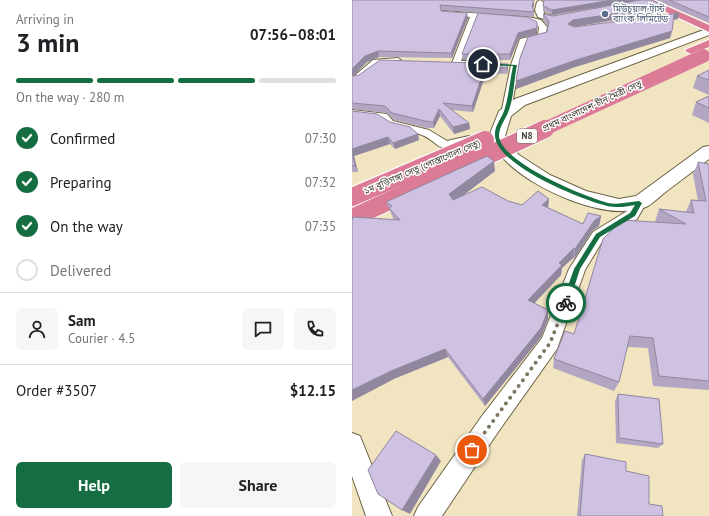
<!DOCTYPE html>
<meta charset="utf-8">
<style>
:root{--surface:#fff;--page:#f6f6f6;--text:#202124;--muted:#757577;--line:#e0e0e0;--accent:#156e41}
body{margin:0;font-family:"PT Sans","Noto Sans Bengali",sans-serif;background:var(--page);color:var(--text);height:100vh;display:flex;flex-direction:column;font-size:15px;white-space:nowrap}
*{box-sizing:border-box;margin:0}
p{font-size:13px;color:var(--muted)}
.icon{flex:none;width:22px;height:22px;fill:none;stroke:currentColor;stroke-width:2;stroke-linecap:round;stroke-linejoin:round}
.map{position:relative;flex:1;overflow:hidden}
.side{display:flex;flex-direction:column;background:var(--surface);width:352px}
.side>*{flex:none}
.pin{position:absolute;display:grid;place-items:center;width:34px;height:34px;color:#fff;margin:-17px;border:2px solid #fff;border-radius:50%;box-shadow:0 1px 4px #0007}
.courier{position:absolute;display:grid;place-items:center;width:40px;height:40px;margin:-20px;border:3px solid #156e41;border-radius:50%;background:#fff;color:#222;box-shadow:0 1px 5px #0007}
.head em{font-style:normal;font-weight:800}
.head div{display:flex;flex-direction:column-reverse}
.head{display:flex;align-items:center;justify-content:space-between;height:68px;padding:0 16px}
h1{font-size:26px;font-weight:800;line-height:30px}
.bar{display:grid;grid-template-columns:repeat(4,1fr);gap:6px 4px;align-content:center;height:48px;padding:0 16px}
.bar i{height:5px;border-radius:3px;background:var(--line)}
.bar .active{background:var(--accent)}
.bar p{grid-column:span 4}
.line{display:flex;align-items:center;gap:10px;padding:0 16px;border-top:1px solid var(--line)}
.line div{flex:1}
.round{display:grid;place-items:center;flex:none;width:42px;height:42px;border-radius:6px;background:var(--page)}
ol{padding:0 16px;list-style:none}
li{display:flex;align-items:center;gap:12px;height:44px}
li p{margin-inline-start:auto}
li .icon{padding:4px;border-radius:50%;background:var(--accent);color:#fff;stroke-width:4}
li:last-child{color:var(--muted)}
li i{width:22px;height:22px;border:2px solid var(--line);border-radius:50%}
.action{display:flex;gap:8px;margin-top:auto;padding:8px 16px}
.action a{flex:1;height:46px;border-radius:6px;background:var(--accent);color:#fff;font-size:16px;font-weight:800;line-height:46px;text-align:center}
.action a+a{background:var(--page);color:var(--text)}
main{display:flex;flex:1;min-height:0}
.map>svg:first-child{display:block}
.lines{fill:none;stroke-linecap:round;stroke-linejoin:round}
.street-casing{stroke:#6d6344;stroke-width:2}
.secondary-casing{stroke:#6d6344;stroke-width:2}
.highway-casing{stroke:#fff;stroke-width:2}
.street{fill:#fff;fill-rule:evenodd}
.secondary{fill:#fff;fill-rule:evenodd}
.highway{fill:#db7b95;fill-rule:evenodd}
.highway-bridge-far2-casing{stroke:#fff;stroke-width:12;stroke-linecap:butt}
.highway-bridge-far1-casing{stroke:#fff;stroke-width:14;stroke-linecap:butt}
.highway-bridge-casing{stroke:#fff;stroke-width:20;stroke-linecap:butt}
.highway-bridge-far2{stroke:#db7b95;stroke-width:10}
.highway-bridge-far1{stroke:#db7b95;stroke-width:14}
.highway-bridge{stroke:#db7b95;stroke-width:18}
.wall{fill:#b2a6c2}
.shaded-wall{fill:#91879e}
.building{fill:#cfc1e2;stroke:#91879e}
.route{fill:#156e41}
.done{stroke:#7d7661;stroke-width:4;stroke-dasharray:0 7.2}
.service-dot{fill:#5c6f8a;stroke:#fff;stroke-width:1.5}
.labels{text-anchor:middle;stroke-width:3;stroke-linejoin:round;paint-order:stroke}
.far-service-label{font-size:9px;fill:#4e5e75;stroke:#fff;text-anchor:start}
.far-street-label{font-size:9px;fill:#3f3b2d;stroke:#fff}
.shield{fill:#fff;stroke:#79766c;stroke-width:1}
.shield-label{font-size:9px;font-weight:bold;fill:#3f3b2d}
</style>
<main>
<section class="side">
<div class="head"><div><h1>3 min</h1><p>Arriving in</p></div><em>07:56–08:01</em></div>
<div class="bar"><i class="active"></i><i class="active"></i><i class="active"></i><i></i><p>On the way · 280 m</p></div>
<ol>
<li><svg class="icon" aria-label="check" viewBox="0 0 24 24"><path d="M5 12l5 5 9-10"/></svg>Confirmed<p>07:30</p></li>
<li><svg class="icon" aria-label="check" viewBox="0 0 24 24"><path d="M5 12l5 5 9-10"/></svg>Preparing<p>07:32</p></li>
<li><svg class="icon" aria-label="check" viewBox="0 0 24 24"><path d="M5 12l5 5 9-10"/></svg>On the way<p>07:35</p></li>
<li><i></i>Delivered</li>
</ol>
<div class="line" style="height:72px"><a class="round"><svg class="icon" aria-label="person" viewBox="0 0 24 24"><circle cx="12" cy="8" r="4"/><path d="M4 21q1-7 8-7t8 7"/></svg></a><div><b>Sam</b><p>Courier · 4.5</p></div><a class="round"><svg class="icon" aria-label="chat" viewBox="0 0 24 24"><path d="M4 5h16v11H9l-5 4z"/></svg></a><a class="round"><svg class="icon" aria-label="phone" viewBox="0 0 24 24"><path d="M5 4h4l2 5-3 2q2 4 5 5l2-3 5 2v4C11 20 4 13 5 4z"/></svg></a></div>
<div class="line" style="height:52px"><div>Order #3507</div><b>$12.15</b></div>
<div class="action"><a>Help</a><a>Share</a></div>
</section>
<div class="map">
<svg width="357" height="516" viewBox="0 0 357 516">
<rect width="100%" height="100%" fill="#f0e4c1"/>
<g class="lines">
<g class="street-casing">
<g id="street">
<path d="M188 0 191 2 192 14 206 16V20H194L186 17 183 10 185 2Z"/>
<path d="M91 11 176 17 189 20 195 27 193 39 175 43 167 65 159 111 155 112 150 109 159 65 168 39 186 35 187 27 183 24 175 21 125 17 109 61H125L129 64C124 69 105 68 100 63L118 17 94 15H91Z"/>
<path d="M46 58 50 61 49 63 26 65 8 80 5 81 0 78 21 60Z"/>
<path d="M0 110 35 114 41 121 77 130 95 141 117 136 123 140C120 144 114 145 109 146 83 154 87 140 67 134 54 129 37 130 28 119L0 116Z"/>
<path d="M287 198 292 200 294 203 285 219 251 240 233 270 205 349 146 432 90 516H62L66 507 130 416 190 338 217 269 241 232 275 211 282 200Z"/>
<path d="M0 433 8 436 40 516H14L0 476Z"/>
</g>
</g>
<g class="secondary-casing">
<path id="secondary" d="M357 28V35L173 105 159 116 153 136 157 145 167 155 198 175 234 191 267 199 284 196 351 147 357 146V159C342 171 326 182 311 194 305 199 300 204 294 207 255 223 181 189 154 161 146 154 141 146 137 136L147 111 163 99Z"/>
</g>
<g class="highway-casing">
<g id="highway">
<path d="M288 0H301L357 25V32Z"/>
<path d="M357 40V47L339 54 333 51 335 49Z"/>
</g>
</g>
<use href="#street" class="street"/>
<use href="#secondary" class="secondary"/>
<use href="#highway" class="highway"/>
<g class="highway-bridge-far2-casing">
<path id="highway-bridge-far2" d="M350 57 351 56"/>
</g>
<g class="highway-bridge-far1-casing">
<path id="highway-bridge-far1" d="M190 130 351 56"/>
</g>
<g class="highway-bridge-casing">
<g id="highway-bridge">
<path d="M0 197 133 140"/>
<path d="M0 218 193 129"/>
</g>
</g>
<use href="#highway-bridge-far2" class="highway-bridge-far2"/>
<use href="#highway-bridge-far1" class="highway-bridge-far1"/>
<use href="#highway-bridge" class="highway-bridge"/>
</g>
<g class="wall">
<path d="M0 0 182 5 181 9 182 12V17L89 10V11L116 18 100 58 27 57 15 62 1 76H2L156 64V69L155 74 134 73 121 112 100 110 117 123 118 129 102 134 88 116 82 128H75L42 120 35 113 0 109Z"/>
<path d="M192 0H299L313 6 311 12 221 26 222 27 327 13 326 19 321 20 320 31 318 38 223 67 164 89V81L168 58 176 37 195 32 196 26 191 20V14L201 16 267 4 200 15 191 11Z"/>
<path d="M304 0H357V23Z"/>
<path d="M185 22V34L167 38 158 60H111L110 54Z"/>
<path d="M357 70V95L341 88 345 76Z"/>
<path d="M357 96V123L340 115 344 102Z"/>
<path d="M0 111 67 140 43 149 38 144 2 156 6 172H0Z"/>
<path d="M346 162 357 164V390L301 386 296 348 275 347 267 382 262 391 201 368 202 359 222 334 304 222H303L307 209 334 212 339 200 346 201 341 174Z"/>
<path d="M143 171 110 196 156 201 170 205 196 208 231 224 249 216 247 226 240 231 222 259 221 258 210 268 209 275 182 303 196 310V319L189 337 133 406 96 357 44 378 42 220 41 218 34 202Z"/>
<path d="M266 394 311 444 306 448 264 443 263 401Z"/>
<path d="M233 454 274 471 297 504 311 516H225L230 460Z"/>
</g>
<g class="shaded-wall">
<path d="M182 0V5L180 11V6Z"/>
<path d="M261 0H287L200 15V10Z"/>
<path d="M313 6 311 12 221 27 216 24 221 20Z"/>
<path d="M115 13 116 18 100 58 99 53Z"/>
<path d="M327 13 326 19 320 20 322 14Z"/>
<path d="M185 22V34L167 38 158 60V54L166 33Z"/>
<path d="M320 31 318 38 223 67 164 89V81L224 60Z"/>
<path d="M26 51 27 57 15 62 0 77V69L13 56Z"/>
<path d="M156 64V69L155 74V68Z"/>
<path d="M133 67 134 73 121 112 120 106Z"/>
<path d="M87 109 88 116 82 128 81 122Z"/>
<path d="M117 123 118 129 102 134 101 127Z"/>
<path d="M66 134 67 140 43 149 41 143Z"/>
<path d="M36 137 38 144 2 156 6 172 3 166 0 152V149Z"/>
<path d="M142 161 143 171 100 204 97 194Z"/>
<path d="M197 199 196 209 190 205Z"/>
<path d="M249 216 247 226 240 231 222 259 223 249 242 221Z"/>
<path d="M222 248 221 258 210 268 209 275 177 309 176 300 207 263Z"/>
<path d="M196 310V319L189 337 133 406 131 399Z"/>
<path d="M93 349 96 357 44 378 0 401V390L39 371Z"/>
<path d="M84 455 89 461 58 514 50 510Z"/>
</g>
<g class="building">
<path d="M0 0H182L180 6 182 12 88 5 89 11 115 13 99 53 26 51 13 56 0 69Z"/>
<path d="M192 0H261L200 10 191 6Z"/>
<path d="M288 0H299L313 6 221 20 216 24 222 27 327 13 322 14 320 31 224 60 164 81 168 58 176 37 195 32 197 21 191 14 201 16Z"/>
<path d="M317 0H357V17Z"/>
<path d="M126 13 175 17 185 22V28L166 33 158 54H110Z"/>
<path d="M28 60 156 64 155 68 133 67 120 106 91 103 117 123 101 127 87 109 81 122 73 121 40 113 33 106 0 103V75L2 76 7 75Z"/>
<path d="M357 70V80L345 76Z"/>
<path d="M357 96V108L344 102Z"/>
<path d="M0 111 25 114 38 122 58 127 66 134 41 143 36 137 0 149Z"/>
<path d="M0 152 3 166H0Z"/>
<path d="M135 156 142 161 97 194 101 200 130 187 156 201 170 205 186 191 197 199 190 205 231 224 236 213 249 216 242 221 223 249 222 248 207 263 210 265 176 300 196 310 189 328 131 399 93 349 39 371 0 390V220L1 217 48 220 37 208 40 206 34 202Z"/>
<path d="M346 162 357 164V381L307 376 301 338 278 336 267 382 202 359 213 331 222 334 251 239 270 220 334 224 307 209 342 213 339 200 354 201Z"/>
<path d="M266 394 307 399 311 444 267 438Z"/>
<path d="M44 431 84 455 50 510 26 494 16 470Z"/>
<path d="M233 454 274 462V471L297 476V504L310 506 311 516H228Z"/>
</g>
<path class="route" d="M131 63 165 65C162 79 162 96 157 110 154 119 147 126 147 136 149 163 233 197 256 203 267 205 277 202 287 201L290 203 283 216 248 237 228 269 217 303 214 306 210 303 222 269 244 234 278 213 283 205C273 207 265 208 255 206 230 200 145 166 143 136 142 125 151 117 153 108 157 94 158 80 161 66L130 65Z"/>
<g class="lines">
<path class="done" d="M120 450 198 343 214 303"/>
</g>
<circle class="service-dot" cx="253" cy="14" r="4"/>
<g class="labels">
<g class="far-service-label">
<text x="261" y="12">মিউচুয়াল ট্রাস্ট<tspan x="261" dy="10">ব্যাংক লিমিটেড</tspan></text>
</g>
<g class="far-street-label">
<text transform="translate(240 106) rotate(-25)" y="3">প্রথম বাংলাদেশ-চীন মৈত্রী সেতু</text>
<text transform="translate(70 167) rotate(-23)" y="3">১ম বুড়িগঙ্গা সেতু (পোস্তাগোলা সেতু)</text>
</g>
<rect class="shield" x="165" y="129" width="20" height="14" rx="3"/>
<g class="shield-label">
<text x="175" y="139">N8</text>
</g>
</g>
</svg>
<div class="pin" style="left:120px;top:450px;background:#ea580c"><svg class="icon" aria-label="bag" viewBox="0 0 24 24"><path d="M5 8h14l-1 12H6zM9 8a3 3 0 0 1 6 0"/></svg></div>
<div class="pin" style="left:131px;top:64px;background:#1f2937"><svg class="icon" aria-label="home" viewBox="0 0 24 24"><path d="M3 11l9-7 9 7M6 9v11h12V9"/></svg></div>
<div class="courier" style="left:214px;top:303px"><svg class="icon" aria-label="bike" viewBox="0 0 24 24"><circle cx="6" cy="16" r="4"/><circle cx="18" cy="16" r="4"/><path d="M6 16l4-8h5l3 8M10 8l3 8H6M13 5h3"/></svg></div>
</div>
</main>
